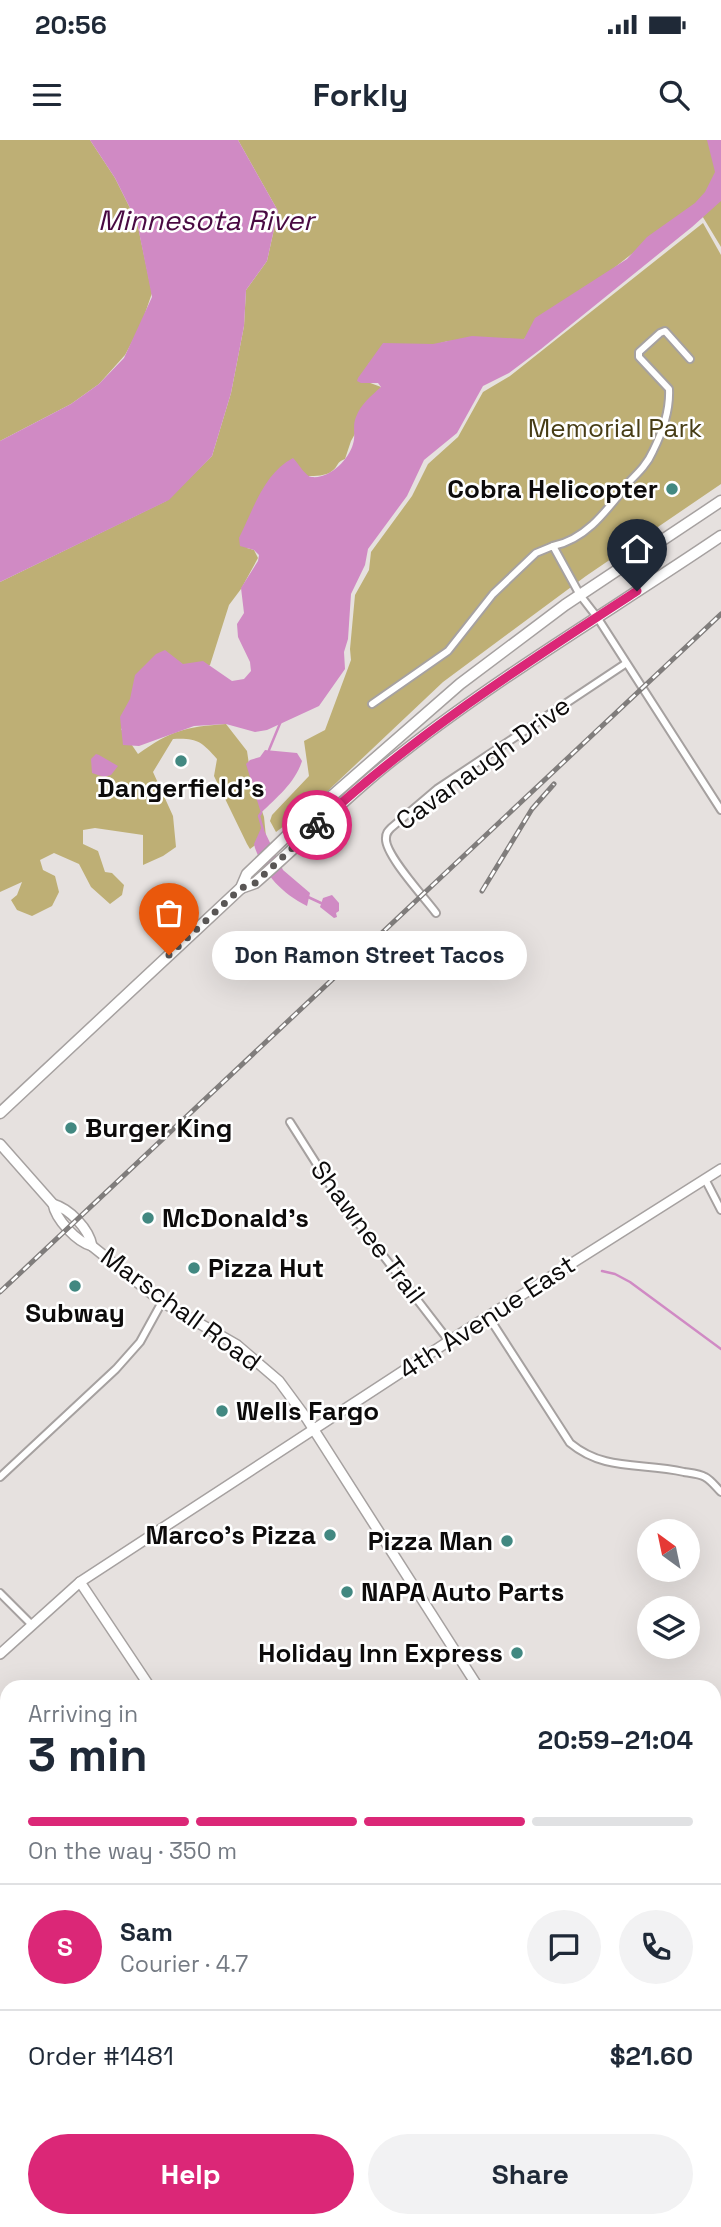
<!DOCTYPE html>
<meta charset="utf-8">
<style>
:root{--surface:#fff;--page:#f2f2f3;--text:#1f2937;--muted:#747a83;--line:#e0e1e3;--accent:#db2777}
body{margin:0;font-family:"Space Grotesk",sans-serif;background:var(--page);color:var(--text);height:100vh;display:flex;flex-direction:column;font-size:26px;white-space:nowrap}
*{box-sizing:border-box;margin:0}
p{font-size:23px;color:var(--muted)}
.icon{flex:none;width:38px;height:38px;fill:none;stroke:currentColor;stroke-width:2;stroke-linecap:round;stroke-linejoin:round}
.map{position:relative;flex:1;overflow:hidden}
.panel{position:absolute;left:0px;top:1540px;width:721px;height:548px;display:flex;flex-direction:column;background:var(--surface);border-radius:21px 21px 0 0;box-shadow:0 7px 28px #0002}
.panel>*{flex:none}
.needle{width:46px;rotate:327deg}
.buttons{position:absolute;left:637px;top:1379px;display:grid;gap:14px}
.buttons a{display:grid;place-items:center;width:63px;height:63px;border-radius:50%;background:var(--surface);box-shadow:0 7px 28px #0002;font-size:35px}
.pin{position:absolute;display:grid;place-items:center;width:60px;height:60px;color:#fff;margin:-72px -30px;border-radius:50% 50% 50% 0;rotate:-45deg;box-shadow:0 0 7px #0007}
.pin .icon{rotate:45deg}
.courier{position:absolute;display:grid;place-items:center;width:70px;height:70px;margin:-35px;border:5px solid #db2777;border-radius:50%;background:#fff;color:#222;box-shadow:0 2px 9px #0007}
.bubble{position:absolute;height:49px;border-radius:24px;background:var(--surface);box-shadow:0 7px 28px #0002;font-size:23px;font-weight:700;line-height:49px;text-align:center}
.overview em{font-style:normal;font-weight:700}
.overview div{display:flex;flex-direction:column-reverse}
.overview{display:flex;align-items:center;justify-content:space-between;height:119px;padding:0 28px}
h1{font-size:46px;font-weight:700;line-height:52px}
.bar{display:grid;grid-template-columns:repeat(4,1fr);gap:10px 7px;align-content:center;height:84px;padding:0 28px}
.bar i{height:9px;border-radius:5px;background:var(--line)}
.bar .current{background:var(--accent)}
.bar p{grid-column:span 4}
.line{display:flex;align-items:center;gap:18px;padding:0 28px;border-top:2px solid var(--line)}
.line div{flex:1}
.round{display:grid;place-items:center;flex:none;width:74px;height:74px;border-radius:37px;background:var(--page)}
.action{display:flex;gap:14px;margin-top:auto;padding:14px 28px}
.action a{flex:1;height:80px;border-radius:42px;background:var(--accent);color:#fff;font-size:28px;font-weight:700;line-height:80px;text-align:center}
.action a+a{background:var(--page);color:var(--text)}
.status{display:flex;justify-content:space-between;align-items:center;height:49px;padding:0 35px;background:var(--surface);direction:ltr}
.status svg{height:19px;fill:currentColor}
header{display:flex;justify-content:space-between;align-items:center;height:91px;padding:0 28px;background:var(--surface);font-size:32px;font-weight:700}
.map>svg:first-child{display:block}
.green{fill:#beaf75}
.water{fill:#d08ac4}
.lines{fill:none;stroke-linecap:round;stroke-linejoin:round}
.stream{stroke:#d08ac4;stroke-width:2.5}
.street-casing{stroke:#a6a1a0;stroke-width:10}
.secondary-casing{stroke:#a6a1a0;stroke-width:12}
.primary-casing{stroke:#a6a1a0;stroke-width:13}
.street{stroke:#fff;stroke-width:6}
.secondary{stroke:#fff;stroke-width:9}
.primary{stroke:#fff;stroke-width:10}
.rail-casing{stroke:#807d7c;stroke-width:5}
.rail{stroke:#fff;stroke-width:2.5;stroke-dasharray:8;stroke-linecap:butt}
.done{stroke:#595655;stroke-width:7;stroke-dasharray:0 12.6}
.route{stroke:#db2777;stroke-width:9}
.poi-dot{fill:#428881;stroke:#fff;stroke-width:2.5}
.labels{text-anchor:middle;stroke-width:5;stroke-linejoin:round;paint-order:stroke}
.park-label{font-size:26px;fill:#473d16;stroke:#fff}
.poi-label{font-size:26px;font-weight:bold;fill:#0d0b0b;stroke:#fff;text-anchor:start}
.street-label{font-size:26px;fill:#0d0b0b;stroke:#fff}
.water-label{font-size:28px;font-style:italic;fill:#490942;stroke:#fff}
</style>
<div class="status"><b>20:56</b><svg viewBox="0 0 49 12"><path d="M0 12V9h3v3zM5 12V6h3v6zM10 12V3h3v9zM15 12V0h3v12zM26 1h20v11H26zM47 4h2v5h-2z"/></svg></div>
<header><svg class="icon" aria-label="menu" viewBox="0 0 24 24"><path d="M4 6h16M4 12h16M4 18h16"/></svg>Forkly<svg class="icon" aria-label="search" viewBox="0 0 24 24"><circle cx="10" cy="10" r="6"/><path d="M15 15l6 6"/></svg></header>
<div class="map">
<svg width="721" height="2087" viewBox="0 0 721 2087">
<rect width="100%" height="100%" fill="#e6e1df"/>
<g class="green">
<path d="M0 0H90L115 38 137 82 152 153 141 185 125 215 99 244 71 264 0 301Z"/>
<path d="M238 0H721V107L695 64 524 199 448 201 369 223 365 241 381 247 351 301 345 319C336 322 339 326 332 331 326 336 315 336 308 336L247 408 254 410 258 418 241 449 229 465 210 525 121 589 138 614C172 590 185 587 226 584L247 611 251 638 264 677 266 697 250 709 247 704 214 636 217 619C201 601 197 598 173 599L153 632 173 676 176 707 163 716 143 725V695L95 688 83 690V704L98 711 105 732 112 733 124 745 122 755 110 764 91 747 79 724 54 713 40 720 43 730 55 736 59 752 52 766 32 776 17 770 11 760 17 755 22 742 0 752V442L166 361 212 316 231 253 244 186 246 150 267 121 278 71Z"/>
<path d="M703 83 721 115V344L586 436 443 542 316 662 276 692 270 681 272 675 309 636 304 601 325 590 351 520 350 509 355 455 369 430 371 412 412 356 428 324 458 297 483 252 510 236Z"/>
</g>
<g class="water">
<path d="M90 0H238L278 71 267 121 246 150 244 186 231 253 212 316 169 360 0 442V301L71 264 99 244 124 218 152 157 137 82 115 38Z"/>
<path d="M707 0H721V61L692 87 541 209 509 233 483 246 457 293 424 320 407 356 368 409 365 425 351 454 348 499 344 512 345 529 319 566 267 590 255 592 226 584 194 586 139 606 123 605 120 577 130 559 135 535 156 514 165 510 183 524 203 521 232 541 244 539 251 531 250 522 238 497 237 484 244 473 241 448 258 421 259 415 254 410 240 406 239 398C253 370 264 333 293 318 298 323 306 337 312 337 330 339 349 319 353 304 356 295 352 286 356 277 361 264 371 256 381 247L378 243H361L357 241 358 238 383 203 433 204 472 196 524 199 535 178 627 119 647 97 695 63 705 52 715 32Z"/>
<path d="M265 610 297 613 302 621C295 643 277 657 261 673L246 624 250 620 260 617Z"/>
<path d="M96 614 99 615 118 626 111 635 104 637 92 633 91 619Z"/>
<path d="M262 686 283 730 310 753 307 766C282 753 265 736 255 708L254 704Z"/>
<path d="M332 755 339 763V771L336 773 337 777 334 778 320 767 323 758Z"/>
</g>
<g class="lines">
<g class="stream">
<path d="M269 610 281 581"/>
<path d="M261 673 259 676 263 690"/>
<path d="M308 757 321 763"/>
<path d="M602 1131 615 1134 630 1142 721 1209"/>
</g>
<g class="street-casing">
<g id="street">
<path d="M553 406C588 399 609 367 630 341 639 332 648 323 653 311 662 293 670 269 669 249L639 217V212L660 193 665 191 690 219"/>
<path d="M372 564 448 511 493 454 536 413 553 406 580 455 597 477 721 670"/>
<path d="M436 773C425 758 384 714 386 698 386 693 388 691 391 688L437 649 625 524"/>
<path d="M290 982 335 1053 449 1201"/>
<path d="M705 1039 721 1070"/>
<path d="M488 1176 570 1303C605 1332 642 1322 684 1332 690 1333 700 1334 705 1337 711 1340 716 1347 721 1352"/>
<path d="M0 1337 116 1229 140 1202 162 1162"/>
<path d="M0 1453 32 1485"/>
<path d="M0 1848 7 1859"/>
<path d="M0 1999 7 1994"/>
<path d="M150 2081 154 2087"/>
<path d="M505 2081 508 2087"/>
<path d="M0 2084 2 2087"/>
<path d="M91 2087 101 2081"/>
</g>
</g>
<g class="secondary-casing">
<g id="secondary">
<path d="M0 1004 53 1064C56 1080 77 1102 92 1106L162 1162 237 1205 279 1241 307 1279 478 1547"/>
<path d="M53 1064C70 1069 89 1089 92 1106"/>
<path d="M80 1442 150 1547"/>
<path d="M0 1514 80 1442 449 1201 721 1029"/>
<path d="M714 1661 721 1660"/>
<path d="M714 1874 721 1880"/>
</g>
</g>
<g class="primary-casing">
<g id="primary">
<path d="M241 748 255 743C305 700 350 652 403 612 504 533 615 468 721 396"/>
<path d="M0 973 241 748 247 734 294 689 460 544 565 465 721 361"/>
</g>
</g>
<use href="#street" class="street"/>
<use href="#secondary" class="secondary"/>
<use href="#primary" class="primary"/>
<g class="rail-casing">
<g id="rail">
<path d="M482 751 532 669 554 644"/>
<path d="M0 1152 721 474"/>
</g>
</g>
<use href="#rail" class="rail"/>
</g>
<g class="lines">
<path class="done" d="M169 815 241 748 255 743 317 685"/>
<path class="route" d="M317 685C414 595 526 523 637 451"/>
</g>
<g class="poi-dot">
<circle cx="672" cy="349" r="7"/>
<circle cx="181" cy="621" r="7"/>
<circle cx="71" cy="988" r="7"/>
<circle cx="148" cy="1078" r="7"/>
<circle cx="194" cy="1128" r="7"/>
<circle cx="75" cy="1146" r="7"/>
<circle cx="222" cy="1271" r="7"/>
<circle cx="330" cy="1395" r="7"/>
<circle cx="507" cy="1401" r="7"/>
<circle cx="347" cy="1452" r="7"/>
<circle cx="517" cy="1513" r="7"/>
</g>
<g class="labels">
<g class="park-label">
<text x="615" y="297">Memorial Park</text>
</g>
<g class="poi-label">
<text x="658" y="358" text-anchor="end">Cobra Helicopter</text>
<text x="181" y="657" text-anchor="middle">Dangerfield's</text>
<text x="85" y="997">Burger King</text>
<text x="162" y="1087">McDonald's</text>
<text x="208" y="1137">Pizza Hut</text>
<text x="75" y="1182" text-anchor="middle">Subway</text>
<text x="236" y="1280">Wells Fargo</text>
<text x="316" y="1404" text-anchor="end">Marco's Pizza</text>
<text x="493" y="1410" text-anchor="end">Pizza Man</text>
<text x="361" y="1461">NAPA Auto Parts</text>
<text x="503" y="1522" text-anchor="end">Holiday Inn Express</text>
</g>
<g class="street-label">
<text transform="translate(483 623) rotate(-36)" y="9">Cavanaugh Drive</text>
<text transform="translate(368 1092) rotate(53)" y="9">Shawnee Trail</text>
<text transform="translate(181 1169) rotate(36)" y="9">Marschall Road</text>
<text transform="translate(487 1177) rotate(-33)" y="9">4th Avenue East</text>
</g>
<g class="water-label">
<text x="206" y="90">Minnesota River</text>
</g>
</g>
</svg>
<div class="buttons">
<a><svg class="needle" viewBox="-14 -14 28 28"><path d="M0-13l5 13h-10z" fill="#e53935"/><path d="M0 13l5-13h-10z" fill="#747a83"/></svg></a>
<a><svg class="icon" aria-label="layers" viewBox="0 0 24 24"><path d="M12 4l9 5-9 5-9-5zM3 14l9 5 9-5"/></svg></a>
</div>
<div class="pin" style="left:169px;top:815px;background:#ea580c"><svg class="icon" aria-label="bag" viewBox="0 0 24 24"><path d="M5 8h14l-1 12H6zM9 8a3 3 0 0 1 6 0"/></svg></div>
<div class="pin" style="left:637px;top:451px;background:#1f2937"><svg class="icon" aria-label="home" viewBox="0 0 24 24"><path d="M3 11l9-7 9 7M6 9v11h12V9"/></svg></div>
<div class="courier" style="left:317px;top:685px"><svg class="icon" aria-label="bike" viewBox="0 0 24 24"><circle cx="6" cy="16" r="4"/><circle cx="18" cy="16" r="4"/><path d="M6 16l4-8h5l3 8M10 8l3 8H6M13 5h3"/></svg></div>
<div class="bubble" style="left:212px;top:791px;width:315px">Don Ramon Street Tacos</div>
<section class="panel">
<div class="overview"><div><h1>3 min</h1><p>Arriving in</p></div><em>20:59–21:04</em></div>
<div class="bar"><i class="current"></i><i class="current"></i><i class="current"></i><i></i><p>On the way · 350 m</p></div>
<div class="line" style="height:126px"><b class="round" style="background:var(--accent);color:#fff">S</b><div><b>Sam</b><p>Courier · 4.7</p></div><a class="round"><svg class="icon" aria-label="chat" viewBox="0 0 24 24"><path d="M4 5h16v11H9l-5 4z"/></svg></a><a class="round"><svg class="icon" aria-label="phone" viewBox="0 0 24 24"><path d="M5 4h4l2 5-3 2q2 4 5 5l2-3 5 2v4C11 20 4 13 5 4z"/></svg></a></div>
<div class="line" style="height:91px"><div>Order #1481</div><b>$21.60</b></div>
<div class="action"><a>Help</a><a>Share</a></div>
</section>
</div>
